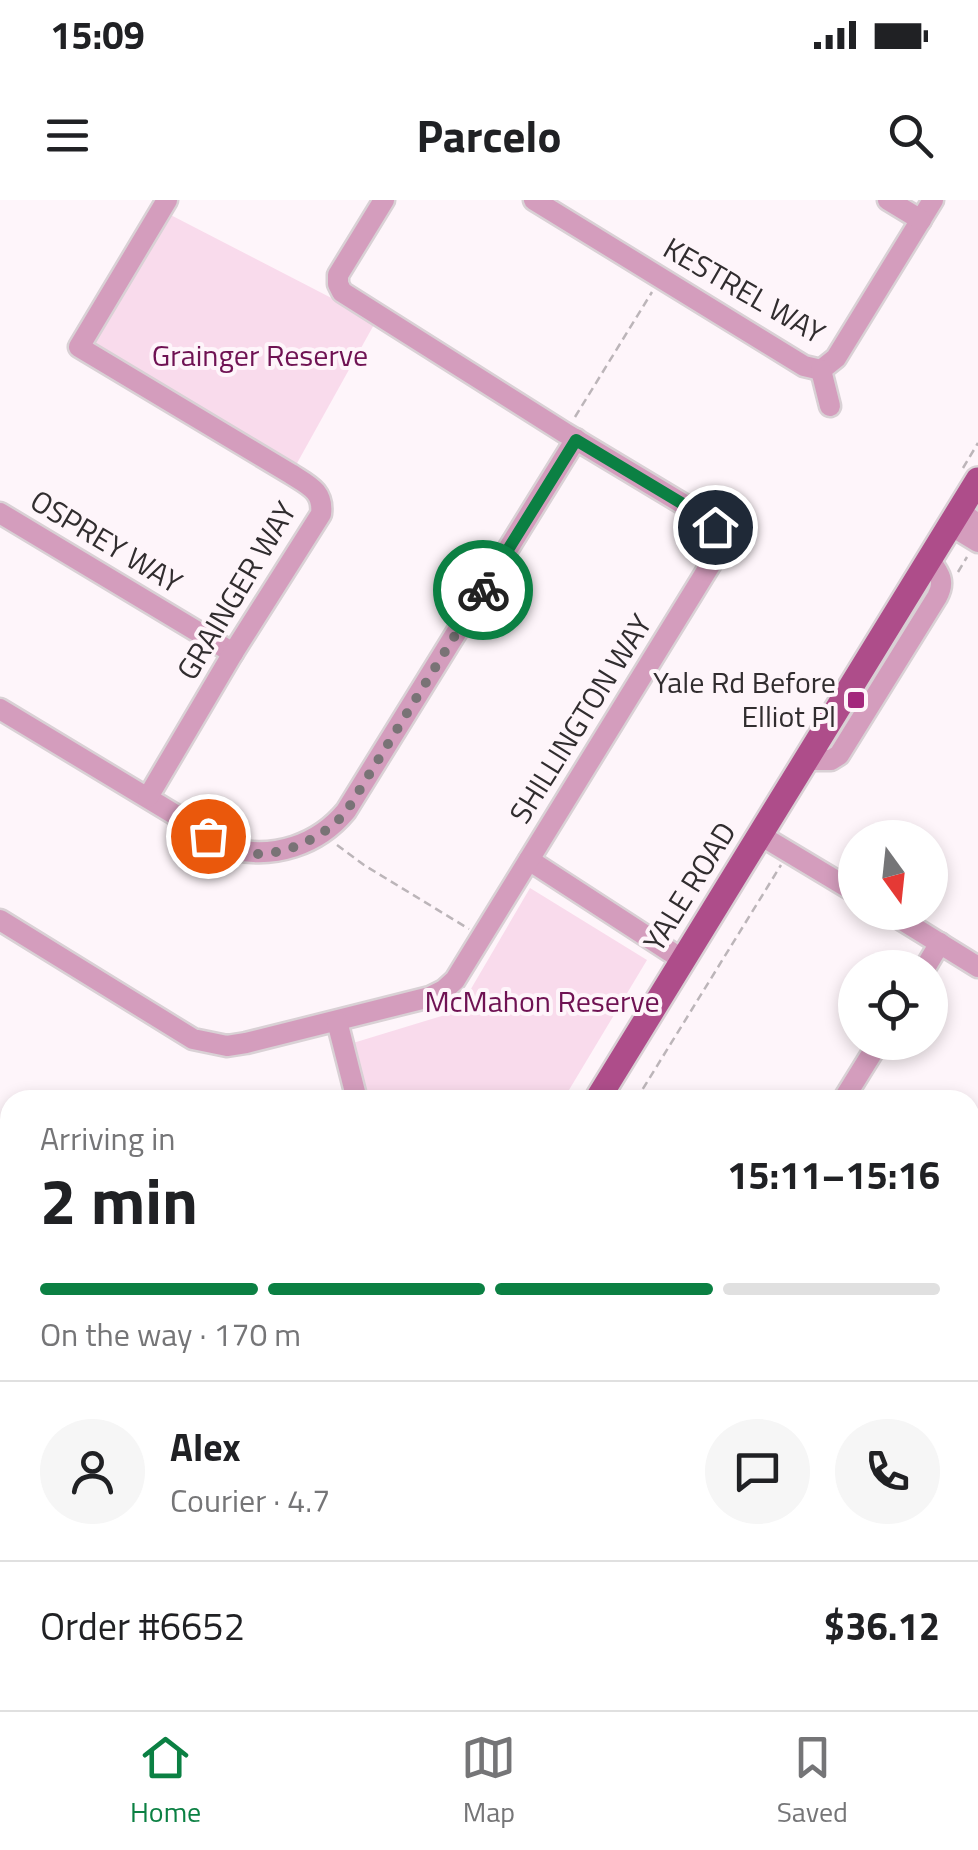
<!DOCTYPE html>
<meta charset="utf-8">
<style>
:root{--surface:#fff;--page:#f6f6f6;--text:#202124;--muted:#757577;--line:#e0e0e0;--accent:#0b8043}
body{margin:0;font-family:"Titillium Web",sans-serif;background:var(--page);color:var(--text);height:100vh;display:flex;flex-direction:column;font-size:38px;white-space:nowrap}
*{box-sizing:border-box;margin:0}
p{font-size:32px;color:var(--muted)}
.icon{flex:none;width:55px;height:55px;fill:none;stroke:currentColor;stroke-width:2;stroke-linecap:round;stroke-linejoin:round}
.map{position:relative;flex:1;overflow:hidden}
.sheet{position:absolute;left:0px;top:890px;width:980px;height:620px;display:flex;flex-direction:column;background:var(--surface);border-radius:30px 30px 0 0;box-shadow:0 5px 15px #0003}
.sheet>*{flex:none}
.needle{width:65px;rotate:165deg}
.controls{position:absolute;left:838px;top:620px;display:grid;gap:20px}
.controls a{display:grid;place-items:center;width:110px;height:110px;border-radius:50%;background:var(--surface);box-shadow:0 5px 15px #0003;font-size:50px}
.pin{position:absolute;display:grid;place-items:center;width:85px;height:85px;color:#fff;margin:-42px;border:5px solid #fff;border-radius:50%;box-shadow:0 2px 10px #0007}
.courier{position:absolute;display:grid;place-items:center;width:100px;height:100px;margin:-50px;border:8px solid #0b8043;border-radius:50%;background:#fff;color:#222;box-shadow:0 2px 12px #0007}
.summary em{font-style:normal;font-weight:700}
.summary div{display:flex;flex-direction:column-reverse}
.summary{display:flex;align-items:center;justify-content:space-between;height:170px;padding:0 40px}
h1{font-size:65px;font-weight:700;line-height:75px}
.bar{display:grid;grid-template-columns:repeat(4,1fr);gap:15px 10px;align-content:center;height:120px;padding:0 40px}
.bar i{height:12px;border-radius:8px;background:var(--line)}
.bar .active{background:var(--accent)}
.bar p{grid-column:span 4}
.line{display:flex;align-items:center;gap:25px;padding:0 40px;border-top:2px solid var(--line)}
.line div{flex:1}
.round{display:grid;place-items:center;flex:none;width:105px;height:105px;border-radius:52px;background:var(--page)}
.status{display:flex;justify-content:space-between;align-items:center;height:70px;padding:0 50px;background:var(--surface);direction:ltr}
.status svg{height:28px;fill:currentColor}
header{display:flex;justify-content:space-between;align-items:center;height:130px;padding:0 40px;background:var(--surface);font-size:45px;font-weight:700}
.dock{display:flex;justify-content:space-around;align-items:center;height:140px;border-top:2px solid var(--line);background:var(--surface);font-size:28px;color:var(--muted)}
.dock a{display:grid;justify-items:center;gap:5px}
.dock .active{color:var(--accent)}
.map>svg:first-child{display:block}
.green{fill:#f9dbec}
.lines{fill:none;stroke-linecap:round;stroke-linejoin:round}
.minor-casing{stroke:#d9d1d5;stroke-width:25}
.major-casing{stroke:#d9d1d5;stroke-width:30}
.path{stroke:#bcb5b9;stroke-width:2.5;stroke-dasharray:8 5;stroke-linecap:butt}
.minor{stroke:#d49dbd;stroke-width:20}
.major{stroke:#ae4d8a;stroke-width:25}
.done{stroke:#797376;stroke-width:10;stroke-dasharray:0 18}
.route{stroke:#0b8043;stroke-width:12}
.poi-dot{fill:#a3277c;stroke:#fef5fa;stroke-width:4}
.labels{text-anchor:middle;stroke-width:8;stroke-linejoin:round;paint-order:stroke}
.street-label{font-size:30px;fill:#312d2f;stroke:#fef5fa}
.park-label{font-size:30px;fill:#6f1253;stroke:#fef5fa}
.poi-label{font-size:30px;fill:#312d2f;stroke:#fef5fa;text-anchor:end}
</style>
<div class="status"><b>15:09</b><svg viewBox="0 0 49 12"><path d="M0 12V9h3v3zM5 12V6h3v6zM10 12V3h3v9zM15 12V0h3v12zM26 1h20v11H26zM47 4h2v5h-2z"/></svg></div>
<header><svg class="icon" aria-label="menu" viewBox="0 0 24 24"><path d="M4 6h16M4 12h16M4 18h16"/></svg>Parcelo<svg class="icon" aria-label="search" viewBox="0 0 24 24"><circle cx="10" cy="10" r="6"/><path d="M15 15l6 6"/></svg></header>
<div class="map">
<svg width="978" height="1510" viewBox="0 0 978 1510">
<rect width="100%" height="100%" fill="#fef5fa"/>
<g class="green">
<path d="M161 10 376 121 291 274 79 147Z"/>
<path d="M530 688 647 760 563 900H365L353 843 458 811Z"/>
<path d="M970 1010 978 1015V1233L970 1246Z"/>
<path d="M275 1500H369L385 1510H269Z"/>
</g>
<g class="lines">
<g class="minor-casing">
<g id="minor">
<path d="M534 0 804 166 821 170 836 158 933 0"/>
<path d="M888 0 921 20"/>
<path d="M821 170 830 206"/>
<path d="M959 311 978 324"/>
<path d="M0 313 233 453"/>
<path d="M950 325 978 342"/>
<path d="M0 509 232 649C274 659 318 645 346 611L576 239"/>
<path d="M807 560H831L839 555 937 397C946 381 939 373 929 359"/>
<path d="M148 597 233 453 321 314C324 291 308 285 291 274L79 147 167 0"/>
<path d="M760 635 855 692"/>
<path d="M529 660 683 760"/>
<path d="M889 712 978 767"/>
<path d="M0 720 193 839 227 846 246 843 430 797 444 790 455 780 712 362C721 345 721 334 708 319L565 233 342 92 338 84V75L384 0"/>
<path d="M925 768 940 743"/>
<path d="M337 821 357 900"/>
<path d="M843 900 879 842"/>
<path d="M0 970 10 954"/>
<path d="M970 987 978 992"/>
<path d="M0 1146 10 1153"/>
<path d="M970 1279 978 1266"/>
<path d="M0 1367 10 1373"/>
<path d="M200 1500 216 1510"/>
<path d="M544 1500 560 1510"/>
<path d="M767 1500 783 1510"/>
<path d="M604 1510 610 1500"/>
<path d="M828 1510 834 1500"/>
</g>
</g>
<g class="major-casing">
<g id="major">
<path d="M597 900 978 280"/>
<path d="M221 1510 227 1500"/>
</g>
</g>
<g class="path">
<path d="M575 217 652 92"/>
<path d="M963 268 978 243"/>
<path d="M958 372 967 357"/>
<path d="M337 645 364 665 469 729"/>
<path d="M636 900 781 665"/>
<path d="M0 999 9 984"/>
<path d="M260 1510 266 1500"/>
</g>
<use href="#minor" class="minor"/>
<use href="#major" class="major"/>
</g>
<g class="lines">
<path class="done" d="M208 636C222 644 236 653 253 654 288 655 324 637 346 612L483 390"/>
<path class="route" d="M483 390 576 240 708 319 715 327"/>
</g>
<rect class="poi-dot" x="846" y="490" width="20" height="20" rx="5"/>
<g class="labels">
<g class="street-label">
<text transform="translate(744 91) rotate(30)" y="10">KESTREL WAY</text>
<text transform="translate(106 342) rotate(31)" y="10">OSPREY WAY</text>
<text transform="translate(237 391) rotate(-59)" y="10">GRAINGER WAY</text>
<text transform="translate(581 519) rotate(-58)" y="10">SHILLINGTON WAY</text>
<text transform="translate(690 687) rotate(-58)" y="10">YALE ROAD</text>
</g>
<g class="park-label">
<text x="260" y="166">Grainger Reserve</text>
<text x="542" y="812">McMahon Reserve</text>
</g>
<g class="poi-label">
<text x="836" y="493">Yale Rd Before<tspan x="836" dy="34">Elliot Pl</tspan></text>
</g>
</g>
</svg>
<div class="controls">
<a><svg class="needle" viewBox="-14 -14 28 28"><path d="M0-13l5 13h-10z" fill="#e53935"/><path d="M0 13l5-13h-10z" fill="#757577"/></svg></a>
<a><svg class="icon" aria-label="locate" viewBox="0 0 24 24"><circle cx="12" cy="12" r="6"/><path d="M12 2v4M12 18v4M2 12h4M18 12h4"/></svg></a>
</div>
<div class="pin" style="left:208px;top:636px;background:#ea580c"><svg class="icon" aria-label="bag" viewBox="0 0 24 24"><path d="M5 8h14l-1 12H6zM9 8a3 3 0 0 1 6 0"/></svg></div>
<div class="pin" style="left:715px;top:327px;background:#1f2937"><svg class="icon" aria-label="home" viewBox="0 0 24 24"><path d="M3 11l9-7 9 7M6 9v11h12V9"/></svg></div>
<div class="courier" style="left:483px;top:390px"><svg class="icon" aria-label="bike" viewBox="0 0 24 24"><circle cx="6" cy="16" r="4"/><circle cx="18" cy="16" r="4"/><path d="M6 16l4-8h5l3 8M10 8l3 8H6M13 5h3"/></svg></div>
<section class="sheet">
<div class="summary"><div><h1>2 min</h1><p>Arriving in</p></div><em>15:11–15:16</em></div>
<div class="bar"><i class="active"></i><i class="active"></i><i class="active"></i><i></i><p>On the way · 170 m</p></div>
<div class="line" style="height:180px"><a class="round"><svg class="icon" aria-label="person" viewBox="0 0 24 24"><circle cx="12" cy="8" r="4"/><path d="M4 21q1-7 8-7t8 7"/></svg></a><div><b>Alex</b><p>Courier · 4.7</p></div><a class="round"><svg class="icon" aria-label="chat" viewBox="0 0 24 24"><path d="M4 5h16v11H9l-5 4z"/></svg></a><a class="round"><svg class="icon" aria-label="phone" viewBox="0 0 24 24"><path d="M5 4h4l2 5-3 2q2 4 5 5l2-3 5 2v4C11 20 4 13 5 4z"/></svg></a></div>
<div class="line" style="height:130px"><div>Order #6652</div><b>$36.12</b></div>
</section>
</div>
<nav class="dock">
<a class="active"><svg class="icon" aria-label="home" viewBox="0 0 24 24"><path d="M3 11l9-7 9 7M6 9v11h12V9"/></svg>Home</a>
<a><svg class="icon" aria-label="map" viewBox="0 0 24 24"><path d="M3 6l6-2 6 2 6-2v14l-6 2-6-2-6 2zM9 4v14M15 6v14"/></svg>Map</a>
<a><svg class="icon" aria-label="saved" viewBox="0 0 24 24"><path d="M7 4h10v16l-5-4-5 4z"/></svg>Saved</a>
</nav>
